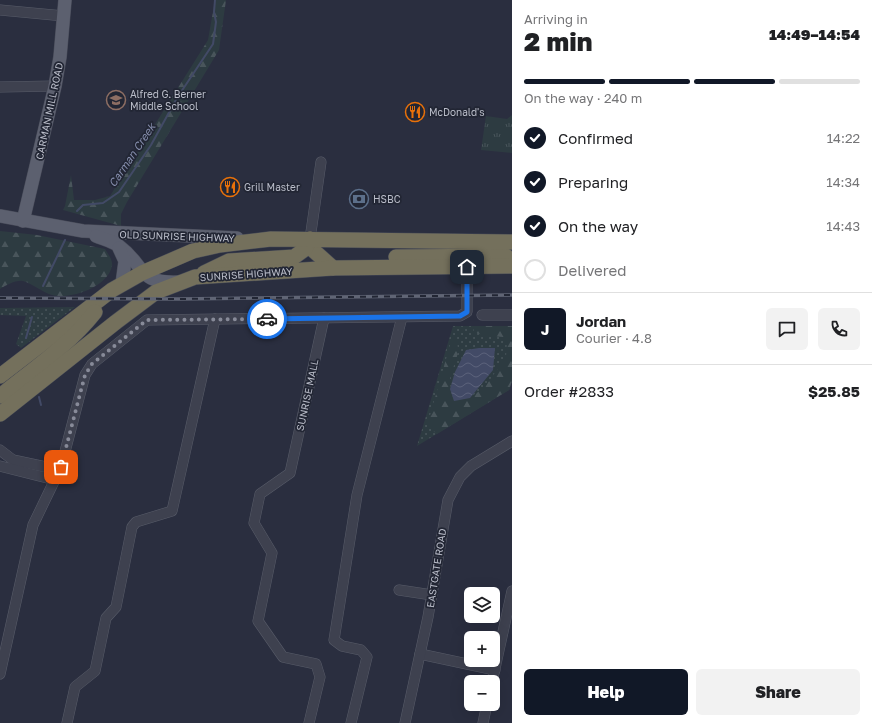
<!DOCTYPE html>
<meta charset="utf-8">
<style>
:root{--surface:#fff;--page:#f2f2f2;--text:#202124;--muted:#757577;--line:#e0e0e0;--accent:#111827}
body{margin:0;font-family:"Golos Text",sans-serif;background:var(--page);color:var(--text);height:100vh;display:flex;flex-direction:column;font-size:15px;white-space:nowrap}
*{box-sizing:border-box;margin:0}
p{font-size:13px;color:var(--muted)}
.icon{flex:none;width:22px;height:22px;fill:none;stroke:currentColor;stroke-width:2;stroke-linecap:round;stroke-linejoin:round}
.map{position:relative;flex:1;overflow:hidden}
.sheet{display:flex;flex-direction:column;background:var(--surface);width:360px}
.sheet>*{flex:none}
.controls{position:absolute;left:464px;top:587px;display:grid;gap:8px}
.controls a{display:grid;place-items:center;width:36px;height:36px;border-radius:6px;background:var(--surface);box-shadow:0 4px 16px #0002;font-size:20px}
.pin{position:absolute;display:grid;place-items:center;width:34px;height:34px;color:#fff;margin:-17px;border-radius:8px;box-shadow:0 2px 6px #0006}
.courier{position:absolute;display:grid;place-items:center;width:40px;height:40px;margin:-20px;border:3px solid #1a73e8;border-radius:50%;background:#fff;color:#222;box-shadow:0 1px 5px #0007}
.head em{font-style:normal;font-weight:800}
.head div{display:flex;flex-direction:column-reverse}
.head{display:flex;align-items:center;justify-content:space-between;height:68px;padding:0 12px}
h1{font-size:26px;font-weight:800;line-height:30px}
.bar{display:grid;grid-template-columns:repeat(4,1fr);gap:6px 4px;align-content:center;height:48px;padding:0 12px}
.bar i{height:5px;border-radius:3px;background:var(--line)}
.bar .on{background:var(--accent)}
.bar p{grid-column:span 4}
.line{display:flex;align-items:center;gap:10px;padding:0 12px;border-top:1px solid var(--line)}
.line div{flex:1}
.round{display:grid;place-items:center;flex:none;width:42px;height:42px;border-radius:6px;background:var(--page)}
ol{padding:0 12px;list-style:none}
li{display:flex;align-items:center;gap:12px;height:44px}
li p{margin-inline-start:auto}
li .icon{padding:4px;border-radius:50%;background:var(--accent);color:#fff;stroke-width:4}
li:last-child{color:var(--muted)}
li i{width:22px;height:22px;border:2px solid var(--line);border-radius:50%}
.button{display:flex;gap:8px;margin-top:auto;padding:8px 12px}
.button a{flex:1;height:46px;border-radius:6px;background:var(--accent);color:#fff;font-size:16px;font-weight:800;line-height:46px;text-align:center}
.button a+a{background:var(--page);color:var(--text)}
main{display:flex;flex:1;min-height:0}
.map>svg:first-child{display:block}
.grass{fill:url(#grass-dots)}
.forest{fill:url(#forest-firs)}
.park{fill:url(#park-tufts)}
.water{fill:url(#water-waves)}
.lines{fill:none;stroke-linecap:round;stroke-linejoin:round}
.stream{stroke:#424a66;stroke-width:2}
.minor-casing{stroke:#585c69;stroke-width:11}
.major-casing{stroke:#474a58;stroke-width:14}
.highway-casing{stroke:#454956;stroke-width:16}
.minor{stroke:#3e414f;stroke-width:10}
.major{stroke:#5c606f;stroke-width:13}
.highway{stroke:#74705c;stroke-width:15}
.rail-casing{stroke:#606575;stroke-width:3.5}
.rail{stroke:#222634;stroke-width:2;stroke-dasharray:6;stroke-linecap:butt}
.done{stroke:#888b99;stroke-width:4;stroke-dasharray:0 7.2}
.route{stroke:#1a73e8;stroke-width:5}
.labels{text-anchor:middle;stroke-width:3.5;stroke-linejoin:round;paint-order:stroke}
.poi-label{font-size:10px;fill:#babdc9;stroke:#222634;text-anchor:start}
.street-label{font-size:10px;fill:#babdc9;stroke:#222634}
.water-label{font-size:11px;font-style:italic;fill:#868ead;stroke:#222634}
</style>
<main>
<div class="map">
<svg width="512" height="723" viewBox="0 0 512 723">
<defs>
<pattern id="grass-dots" width="8" height="8" patternUnits="userSpaceOnUse"><rect width="8" height="8" fill="#2d3b41"/><path d="M2 2h.1M6 6h.1" fill="none" stroke="#49555b" stroke-width="1.8" stroke-linecap="round"/></pattern>
<pattern id="forest-firs" width="22" height="20" patternUnits="userSpaceOnUse"><rect width="22" height="20" fill="#2d3b41"/><path d="M5 1l3.5 6h-7zM16 11l3.5 6h-7z" fill="#49555b"/></pattern>
<pattern id="park-tufts" width="24" height="20" patternUnits="userSpaceOnUse"><rect width="24" height="20" fill="#2d3b41"/><path d="M3 7l-1-3M5 7V3M7 7l1-3M15 17l-1-3M17 17v-4M19 17l1-3" fill="none" stroke="#49555b"/></pattern>
<pattern id="water-waves" width="16" height="10" patternUnits="userSpaceOnUse"><rect width="16" height="10" fill="#424a66"/><path d="M0 5q4-4 8 0t8 0" fill="none" stroke="#5b627b"/></pattern>
</defs>
<rect width="100%" height="100%" fill="#2a2e3f"/>
<g class="grass">
<path d="M75 307 21 348 16 344 26 316 0 315V308Z"/>
<path d="M453 326H512V381L509 390 417 446Z"/>
</g>
<g class="forest">
<path d="M215 0H226L219 50 127 202 121 214V226L63 210 65 206 71 175 74 200H95L110 196 208 40Z"/>
<path d="M0 231 37 235 105 249C108 254 113 260 112 266 108 287 70 300 52 295 42 292 33 284 23 281 15 280 7 285 0 289Z"/>
<path d="M473 326H512V381L509 390 437 434 427 426 452 338 456 339C463 358 448 369 450 385 451 390 456 395 458 399L472 396 484 388 506 357 507 341 503 337 482 335 474 332Z"/>
</g>
<path class="park" d="M512 115V153L481 150 486 116 507 119Z"/>
<path class="water" d="M479 348H495L493 370 470 398 454 401 450 389 455 372 466 350Z"/>
<g class="lines">
<g class="stream">
<path d="M77 211 83 205 103 203 119 192 151 145 177 98 213 44 216 22 214 12 215 0"/>
<path d="M43 286 65 240"/>
<path d="M26 338 32 317"/>
<path d="M39 397 41 405"/>
</g>
<g class="minor-casing">
<g id="minor">
<path d="M0 10 64 16"/>
<path d="M0 87 55 86"/>
<path d="M310 239 321 162"/>
<path d="M482 315H512"/>
<path d="M0 450 13 460 60 470"/>
<path d="M0 466 55 480"/>
<path d="M399 590 432 595"/>
<path d="M420 654 495 670"/>
<path d="M0 674 33 525 61 467 85 375 92 364 147 320 460 316 467 312V267"/>
<path d="M492 682 512 591"/>
<path d="M67 723 75 687 95 671 106 618 116 607 132 527 136 522 172 511 215 319"/>
<path d="M309 723 320 677 316 664 283 657 258 621 272 553 254 523 260 494 290 473 324 318"/>
<path d="M351 723 367 657 361 650 342 646 334 640 357 495 402 317"/>
<path d="M405 723 428 617 448 500 460 477 471 466 512 441"/>
<path d="M483 723 487 704"/>
</g>
</g>
<g class="major-casing">
<g id="major">
<path d="M0 216 83 231 237 238"/>
<path d="M23 221 55 86 60 57 65 0"/>
<path d="M96 236C103 239 112 241 119 246 146 266 137 284 179 282"/>
<path d="M119 248 125 261 122 284"/>
</g>
</g>
<g class="highway-casing">
<g id="highway">
<path d="M310 239 313 250 333 268"/>
<path d="M396 257 506 256"/>
<path d="M204 273 229 261 294 257 305 249 310 239"/>
<path d="M0 376 112 290 142 273 193 251 220 245 271 239 512 242"/>
<path d="M0 396C32 370 69 345 95 312"/>
<path d="M0 414 116 322 156 292 195 277 333 268 512 266"/>
</g>
</g>
<use href="#minor" class="minor"/>
<use href="#major" class="major"/>
<use href="#highway" class="highway"/>
<g class="rail-casing">
<path id="rail" d="M0 298 179 299 512 295"/>
</g>
<use href="#rail" class="rail"/>
</g>
<g class="lines">
<path class="done" d="M61 467 85 375 92 364 147 320 267 319"/>
<path class="route" d="M267 319 460 316 467 312V267"/>
</g>
<defs>
<g id="school-ring" transform="scale(1)"><circle r="9.5" fill="#222634" stroke="#8d6e63" stroke-width="1.5"/><path d="M0-5L7-2L0 1L-7-2ZM-4 1L0 2.5L4 1V4Q0 6-4 4Z" fill="#8d6e63"/></g>
<g id="restaurant-ring" transform="scale(1)"><circle r="9.5" fill="#222634" stroke="#e8710a" stroke-width="1.5"/><path d="M-5-6h1v4h1v-4h1v4h1v-4h1v5L-1.5 .5V6h-2V.5L-5-1ZM5-6V6H3V1.5H1.5Q1.5-4 5-6Z" fill="#e8710a"/></g>
<g id="bank-ring" transform="scale(1)"><circle r="9.5" fill="#222634" stroke="#5c6f8a" stroke-width="1.5"/><path d="M-6-4H6V4H-6ZM0-2.3a2.3 2.3 0 1 0 0 4.6a2.3 2.3 0 1 0 0-4.6Z" fill="#5c6f8a"/></g>
</defs>
<g fill-rule="evenodd">
<use href="#school-ring" x="116" y="100"/>
<use href="#restaurant-ring" x="415" y="112"/>
<use href="#restaurant-ring" x="230" y="187"/>
<use href="#bank-ring" x="359" y="199"/>
</g>
<g class="labels">
<g class="poi-label">
<text x="130" y="98">Alfred G. Berner<tspan x="130" dy="12">Middle School</tspan></text>
<text x="429" y="116">McDonald's</text>
<text x="244" y="191">Grill Master</text>
<text x="373" y="203">HSBC</text>
</g>
<g class="street-label">
<text transform="translate(49 111) rotate(-78)" y="4">CARMAN MILL ROAD</text>
<text transform="translate(177 236) rotate(2)" y="4">OLD SUNRISE HIGHWAY</text>
<text transform="translate(246 274) rotate(-4)" y="4">SUNRISE HIGHWAY</text>
<text transform="translate(307 395) rotate(-78)" y="4">SUNRISE MALL</text>
<text transform="translate(436 568) rotate(-81)" y="4">EASTGATE ROAD</text>
</g>
<g class="water-label">
<text transform="translate(132 155) rotate(-56)" y="4">Carman Creek</text>
</g>
</g>
</svg>
<div class="controls">
<a><svg class="icon" aria-label="layers" viewBox="0 0 24 24"><path d="M12 4l9 5-9 5-9-5zM3 14l9 5 9-5"/></svg></a>
<a>+</a>
<a>−</a>
</div>
<div class="pin" style="left:61px;top:467px;background:#ea580c"><svg class="icon" aria-label="bag" viewBox="0 0 24 24"><path d="M5 8h14l-1 12H6zM9 8a3 3 0 0 1 6 0"/></svg></div>
<div class="pin" style="left:467px;top:267px;background:#1f2937"><svg class="icon" aria-label="home" viewBox="0 0 24 24"><path d="M3 11l9-7 9 7M6 9v11h12V9"/></svg></div>
<div class="courier" style="left:267px;top:319px"><svg class="icon" aria-label="car" viewBox="0 0 24 24"><path d="M5 17H2v-5l4-1 3-4h7l3 4 3 1v5h-3M9 17h6M6 11h13"/><circle cx="7" cy="17" r="2"/><circle cx="17" cy="17" r="2"/></svg></div>
</div>
<section class="sheet">
<div class="head"><div><h1>2 min</h1><p>Arriving in</p></div><em>14:49–14:54</em></div>
<div class="bar"><i class="on"></i><i class="on"></i><i class="on"></i><i></i><p>On the way · 240 m</p></div>
<ol>
<li><svg class="icon" aria-label="check" viewBox="0 0 24 24"><path d="M5 12l5 5 9-10"/></svg>Confirmed<p>14:22</p></li>
<li><svg class="icon" aria-label="check" viewBox="0 0 24 24"><path d="M5 12l5 5 9-10"/></svg>Preparing<p>14:34</p></li>
<li><svg class="icon" aria-label="check" viewBox="0 0 24 24"><path d="M5 12l5 5 9-10"/></svg>On the way<p>14:43</p></li>
<li><i></i>Delivered</li>
</ol>
<div class="line" style="height:72px"><b class="round" style="background:var(--accent);color:#fff">J</b><div><b>Jordan</b><p>Courier · 4.8</p></div><a class="round"><svg class="icon" aria-label="chat" viewBox="0 0 24 24"><path d="M4 5h16v11H9l-5 4z"/></svg></a><a class="round"><svg class="icon" aria-label="phone" viewBox="0 0 24 24"><path d="M5 4h4l2 5-3 2q2 4 5 5l2-3 5 2v4C11 20 4 13 5 4z"/></svg></a></div>
<div class="line" style="height:52px"><div>Order #2833</div><b>$25.85</b></div>
<div class="button"><a>Help</a><a>Share</a></div>
</section>
</main>
